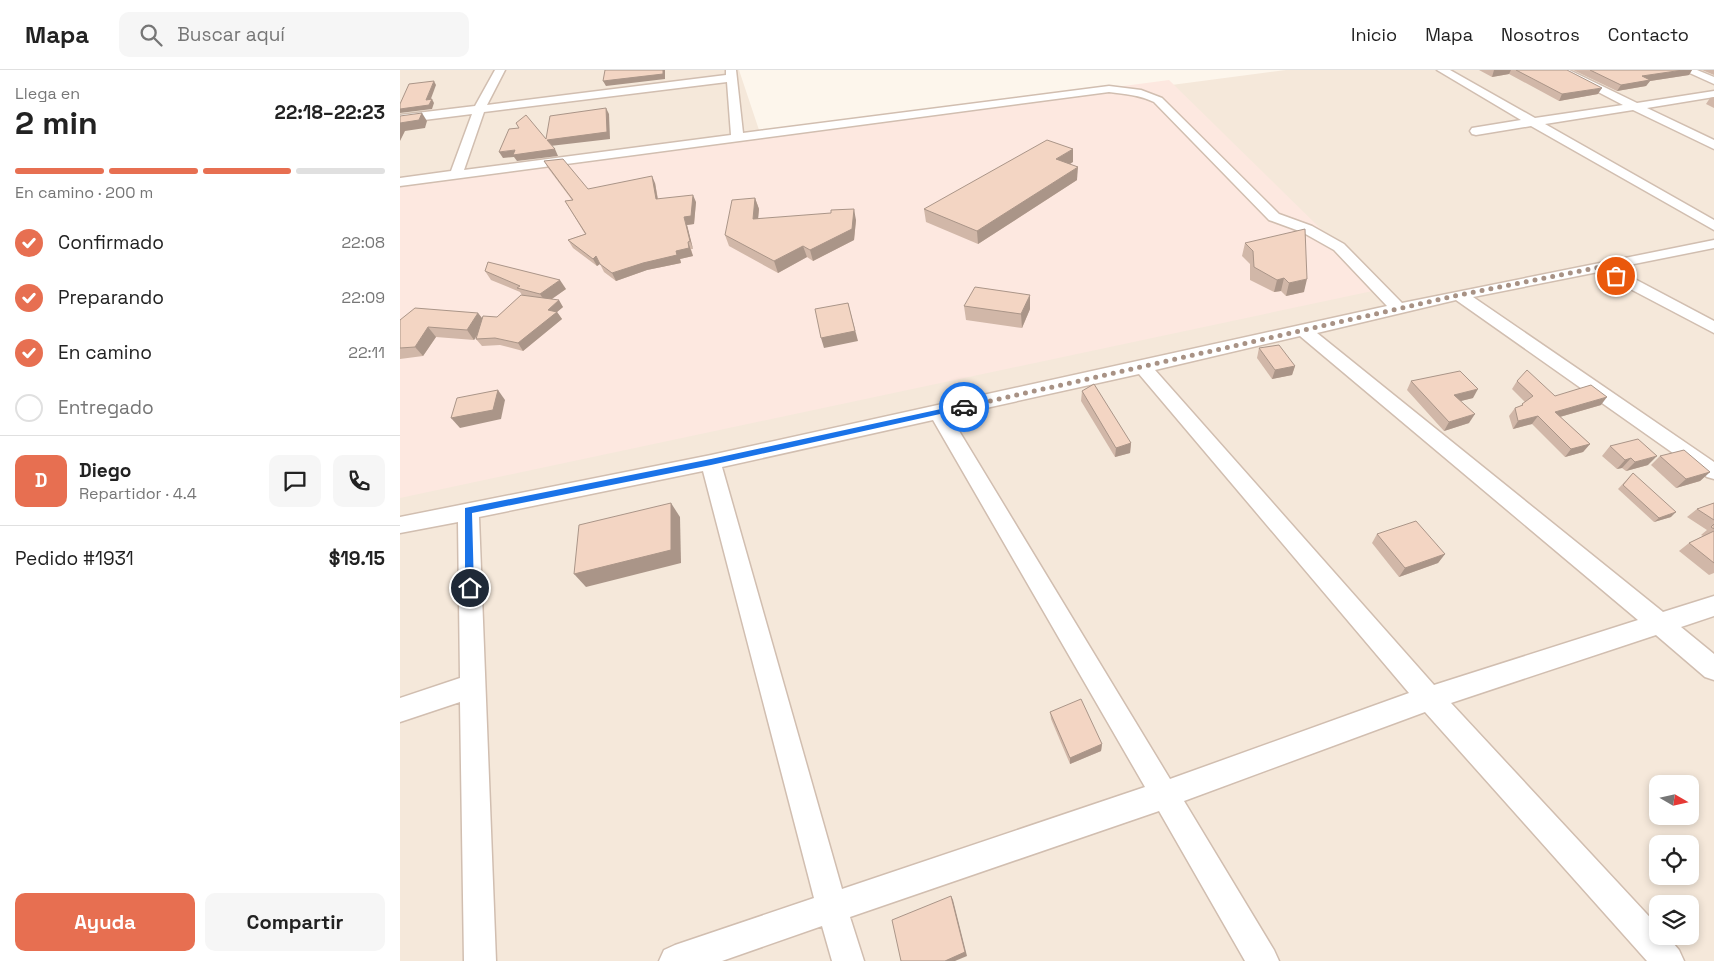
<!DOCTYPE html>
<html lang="es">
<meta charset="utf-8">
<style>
:root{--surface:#fff;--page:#f6f6f6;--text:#222;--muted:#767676;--line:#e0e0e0;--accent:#e76f51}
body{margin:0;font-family:"Space Grotesk",sans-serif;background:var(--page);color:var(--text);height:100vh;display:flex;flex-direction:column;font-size:19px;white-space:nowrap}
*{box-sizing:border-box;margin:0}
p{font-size:16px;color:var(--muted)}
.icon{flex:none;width:28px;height:28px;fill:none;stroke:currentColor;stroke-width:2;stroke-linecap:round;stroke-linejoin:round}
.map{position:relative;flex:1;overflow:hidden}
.details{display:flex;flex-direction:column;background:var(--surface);width:400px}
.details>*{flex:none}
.needle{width:32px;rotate:99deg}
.buttons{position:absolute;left:1249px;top:705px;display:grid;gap:10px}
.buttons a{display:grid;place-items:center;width:50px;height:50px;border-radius:10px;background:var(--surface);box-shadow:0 2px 8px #0003;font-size:25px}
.pin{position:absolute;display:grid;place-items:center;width:42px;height:42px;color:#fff;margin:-21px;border:2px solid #fff;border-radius:50%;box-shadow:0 1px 5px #0007}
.courier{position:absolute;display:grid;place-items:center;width:50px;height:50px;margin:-25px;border:4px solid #1a73e8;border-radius:50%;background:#fff;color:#222;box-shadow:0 1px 6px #0007}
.headline em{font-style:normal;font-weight:700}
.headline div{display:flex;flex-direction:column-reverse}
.headline{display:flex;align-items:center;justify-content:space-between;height:85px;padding:0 15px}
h1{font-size:32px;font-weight:700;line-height:38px}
.bar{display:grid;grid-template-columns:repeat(4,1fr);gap:8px 5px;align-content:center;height:60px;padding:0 15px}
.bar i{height:6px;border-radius:4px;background:var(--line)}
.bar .current{background:var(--accent)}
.bar p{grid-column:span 4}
.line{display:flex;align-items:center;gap:12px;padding:0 15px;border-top:1px solid var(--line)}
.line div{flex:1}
.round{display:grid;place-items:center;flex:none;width:52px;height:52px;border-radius:10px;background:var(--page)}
ol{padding:0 15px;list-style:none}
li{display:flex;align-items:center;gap:15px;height:55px}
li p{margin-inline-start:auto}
li .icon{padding:5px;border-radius:50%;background:var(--accent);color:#fff;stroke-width:4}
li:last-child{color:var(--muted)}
li i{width:28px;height:28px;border:2px solid var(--line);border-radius:50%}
.primary-button{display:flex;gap:10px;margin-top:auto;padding:10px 15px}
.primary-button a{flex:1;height:58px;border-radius:10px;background:var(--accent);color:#fff;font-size:20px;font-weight:700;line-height:58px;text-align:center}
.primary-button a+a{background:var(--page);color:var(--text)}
header{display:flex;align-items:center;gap:30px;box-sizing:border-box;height:70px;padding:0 25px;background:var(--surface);border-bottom:1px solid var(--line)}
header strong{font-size:24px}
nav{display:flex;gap:28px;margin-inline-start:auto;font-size:18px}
.search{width:350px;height:45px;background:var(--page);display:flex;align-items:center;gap:12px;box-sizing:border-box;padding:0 18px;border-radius:10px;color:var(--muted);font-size:19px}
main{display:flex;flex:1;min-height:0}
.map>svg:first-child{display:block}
.residential{fill:#f5e8da;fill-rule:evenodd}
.commercial{fill:#fde8e0}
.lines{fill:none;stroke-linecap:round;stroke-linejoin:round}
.minor-casing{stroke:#d1beb0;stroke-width:3}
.minor{fill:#fff;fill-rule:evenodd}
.wall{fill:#d1b7a8}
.shaded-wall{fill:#aa9588}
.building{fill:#f3d5c3;stroke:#aa9588}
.route{fill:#1a73e8}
.done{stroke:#a89285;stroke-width:5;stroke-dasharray:0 9}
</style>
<header>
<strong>Mapa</strong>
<div class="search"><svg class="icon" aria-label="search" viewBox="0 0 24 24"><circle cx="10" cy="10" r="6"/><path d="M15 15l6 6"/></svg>Buscar aquí</div>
<nav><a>Inicio</a><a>Mapa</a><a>Nosotros</a><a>Contacto</a></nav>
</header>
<main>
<section class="details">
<div class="headline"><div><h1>2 min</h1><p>Llega en</p></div><em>22:18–22:23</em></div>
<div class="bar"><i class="current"></i><i class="current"></i><i class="current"></i><i></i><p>En camino · 200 m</p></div>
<ol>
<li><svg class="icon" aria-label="check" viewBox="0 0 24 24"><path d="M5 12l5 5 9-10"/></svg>Confirmado<p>22:08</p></li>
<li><svg class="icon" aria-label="check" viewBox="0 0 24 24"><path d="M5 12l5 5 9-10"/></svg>Preparando<p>22:09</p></li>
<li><svg class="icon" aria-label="check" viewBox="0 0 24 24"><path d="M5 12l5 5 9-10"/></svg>En camino<p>22:11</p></li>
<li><i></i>Entregado</li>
</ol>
<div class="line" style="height:90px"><b class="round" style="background:var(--accent);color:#fff">D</b><div><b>Diego</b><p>Repartidor · 4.4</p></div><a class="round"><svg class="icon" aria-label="chat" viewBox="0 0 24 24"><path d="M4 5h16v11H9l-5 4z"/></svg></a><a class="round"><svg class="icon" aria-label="phone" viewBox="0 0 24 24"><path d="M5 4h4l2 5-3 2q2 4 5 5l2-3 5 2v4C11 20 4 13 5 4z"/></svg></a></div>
<div class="line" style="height:65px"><div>Pedido #1931</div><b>$19.15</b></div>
<div class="primary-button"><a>Ayuda</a><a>Compartir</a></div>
</section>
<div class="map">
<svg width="1314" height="891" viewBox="0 0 1314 891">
<rect width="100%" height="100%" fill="#fdf6ec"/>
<path class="residential" d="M0 0H339L362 69 886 0H1314V891H0ZM1258 714H1290V746H1258ZM1258 774H1290V806H1258ZM1258 834H1290V866H1258Z"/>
<path class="commercial" d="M769 10 982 219 0 428V112Z"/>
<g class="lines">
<g class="minor-casing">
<g id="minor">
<path d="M95 0H105L87 35 326 5V0H336L343 63 709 16 741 20 762 28 879 144 912 156 944 174 1002 233 1314 170V178L1214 198 1314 251V263L1198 202 1073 227 1314 392V409L1307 407 1056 230 917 263 1263 542 1314 526V546L1281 557 1314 584V610L1305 607 1256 565 1051 633 1258 856V866H1267L1279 880 1284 891H1247L1025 642 784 731 874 880 879 891H845L759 741 450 847 464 891H432L422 856 322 891H259L264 880 275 875 414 828 303 401 79 447 96 891H64L60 632 0 652V628L60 608 58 452 0 463V447L311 385 987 236 934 180 902 162 869 150 754 32C740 25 725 24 709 22L0 116V108L51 101 72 44 0 53V45L75 36ZM327 12 331 65 64 100 84 42ZM900 266 1238 550 1034 615 755 300ZM739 304 1009 623 770 709 550 346ZM533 350 745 717 442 819 322 397Z"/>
<path d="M1037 0H1050L1135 48 1223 35 1156 0H1169L1237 33 1314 21V27L1247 38 1314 70V79L1233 40 1145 54 1314 150V160L1131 56 1076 65 1072 64 1070 61 1072 58 1121 50Z"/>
<path d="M1283 0H1297L1314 7V14Z"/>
</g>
</g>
<use href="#minor" class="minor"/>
</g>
<g class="wall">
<path d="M1079 0H1167L1198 24 1159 31 1109 4 1092 7Z"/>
<path d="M1173 0H1292L1289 5 1250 11 1246 16 1217 21Z"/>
<path d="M1302 0H1314V5Z"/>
<path d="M1314 27V38L1306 34 1310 28Z"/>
<path d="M144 91 188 119 255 113 258 129 296 132 294 154 287 155 293 179H291L293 186 280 189 281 193 247 200 216 211 204 202 200 194 197 196 173 178 168 170 185 164 165 131 172 130 148 98Z"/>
<path d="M673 92 670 94 677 110 578 174 526 152 524 139Z"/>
<path d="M355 128 359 139 358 148 456 150 454 170 413 191 407 187 378 203 329 176 325 165Z"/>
<path d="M845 173 904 222 886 226 881 221 874 222 850 210V194L842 186Z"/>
<path d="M85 201 166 219 152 229 163 237 157 242 162 249 123 281 100 275 82 276 76 269 78 264 74 270 36 267 23 286 0 289V250L78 243 82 248 97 247 122 225 120 222 91 210Z"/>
<path d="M564 236 630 239 622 258 566 250Z"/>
<path d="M859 278 895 296 892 305 872 309 857 288Z"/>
<path d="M1011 311 1073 328 1060 331 1069 353 1044 361 1007 320Z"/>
<path d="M1117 311 1155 326 1201 335 1160 347 1190 374 1183 382 1165 387 1132 354 1113 359 1109 346 1115 338 1120 336 1125 332 1112 319Z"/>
<path d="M682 321 731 373 730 383 715 387 681 331Z"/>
<path d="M1210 376 1248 395 1226 401 1222 398 1217 399 1202 386Z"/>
<path d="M1260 386 1310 402 1300 411 1276 418 1251 395Z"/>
<path d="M1233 403 1271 447 1254 452 1218 419Z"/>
<path d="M1314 433V503L1309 505 1279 481 1289 473 1303 466 1301 465 1307 460 1287 447 1297 439Z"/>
<path d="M977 464 1045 484 1038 493 999 507 972 473Z"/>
<path d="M650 642 702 674 701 681 670 694 651 649Z"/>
</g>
<g class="shaded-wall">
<path d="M263 0H265V9L206 16 203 11Z"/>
<path d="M1094 0H1111L1109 4 1092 7Z"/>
<path d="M1283 0H1292L1289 5 1250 11 1246 16 1217 21 1221 15 1242 6Z"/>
<path d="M34 11 36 15 29 34 26 30Z"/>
<path d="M1202 18 1198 24 1159 31 1162 24Z"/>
<path d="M32 29 34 33 32 39 0 43V39Z"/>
<path d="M206 38 209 44 210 69 150 76 147 70Z"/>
<path d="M22 43 27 51 25 58 5 61 0 71V53Z"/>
<path d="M155 79 158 86 117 91 114 87 103 88 99 82 115 80Z"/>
<path d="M673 79V92L656 102V89Z"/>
<path d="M678 97 677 110 578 174 577 161Z"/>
<path d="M252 106 255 113 259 137 256 129Z"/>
<path d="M293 125 296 132 294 154 287 155 293 179 290 171 284 147Z"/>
<path d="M355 128 359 139 357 160 353 149Z"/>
<path d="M454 139 456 150 454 170 413 191 410 180Z"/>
<path d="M288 172 293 186 280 189 281 193 247 200 216 211 212 203 276 181Z"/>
<path d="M403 176 407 187 378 203 374 191Z"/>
<path d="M196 186 200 194 197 196 193 189Z"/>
<path d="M884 208 881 221 874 222 877 210Z"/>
<path d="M907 209 904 222 886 226 889 213Z"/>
<path d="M160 210 166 219 146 233 140 224Z"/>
<path d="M630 225V239L622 258 621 244Z"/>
<path d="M159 230 163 237 157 242 162 249 123 281 118 273 148 240Z"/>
<path d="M448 233 458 271 424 278 421 268Z"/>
<path d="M78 243 85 252 74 270 67 260Z"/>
<path d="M28 257 36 267 23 286 15 277Z"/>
<path d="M895 296 892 305 872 309 875 300Z"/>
<path d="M1078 319 1073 328 1049 334 1054 325Z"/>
<path d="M98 320 105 330 101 349 60 358 51 348Z"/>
<path d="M1207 327 1201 335 1149 350 1155 342Z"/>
<path d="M1075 344 1069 353 1044 361 1049 352Z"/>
<path d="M1138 346 1132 354 1113 359 1118 351Z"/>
<path d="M731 373 730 383 715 387 716 378Z"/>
<path d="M1190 374 1183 382 1165 387 1171 379Z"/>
<path d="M1257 386 1248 395 1226 401 1235 392Z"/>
<path d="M1231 388 1222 398 1217 399 1225 390Z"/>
<path d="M1310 402 1300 411 1276 418 1286 409Z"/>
<path d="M271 433 280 447 281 493 186 517 174 504Z"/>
<path d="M1276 442 1271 447 1254 452 1259 448Z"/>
<path d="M1045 484 1038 493 999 507 1005 498Z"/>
<path d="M702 674 701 681 670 694V688Z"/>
<path d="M551 826 553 830 567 886 555 891H545Z"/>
</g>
<g class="building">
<path d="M205 0H263V4L203 11Z"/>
<path d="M1116 0H1167L1202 18 1162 24Z"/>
<path d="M1190 0H1283L1242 6 1250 10 1221 15Z"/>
<path d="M34 11 26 30 32 29 29 35 0 39V34L9 14Z"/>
<path d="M206 38 207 62 147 70 155 79 113 85 115 80 99 82 109 59 119 58 116 53 126 45 146 69 150 46Z"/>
<path d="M22 43 19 50 0 53V46Z"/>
<path d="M647 70 673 79 656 89 678 97 577 161 524 139Z"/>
<path d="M163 89 188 119 252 106 256 129 293 125 291 146 284 147 290 171 288 172 289 178 276 181 277 185 243 193 212 203 200 194 196 186 193 189 168 170 186 164 165 131 173 130 144 91Z"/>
<path d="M355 128 353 149 431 143V140L454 139 452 159 410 180 403 176 374 191 325 165 332 130Z"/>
<path d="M905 159 907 209 889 213 884 208 877 210 854 197 853 181 845 173Z"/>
<path d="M88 192 160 210 140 224 117 218 120 216 85 201Z"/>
<path d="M575 217 630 225 621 244 564 236Z"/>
<path d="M121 225 159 230 148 240 157 242 118 273 95 268 76 269 83 246 97 247Z"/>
<path d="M448 233 455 261 421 268 415 239Z"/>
<path d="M15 238 78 243 67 260 28 257 15 277 0 278V250Z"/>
<path d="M879 275 895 296 875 300 859 278Z"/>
<path d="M1127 300 1155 326 1191 315 1207 327 1155 342 1190 374 1171 379 1138 346 1118 351 1115 338 1123 335 1122 334 1133 326 1117 311Z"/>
<path d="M1060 301 1078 319 1054 325 1075 344 1049 352 1011 311Z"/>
<path d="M694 314 731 373 716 378 682 321Z"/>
<path d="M98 320 93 340 51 348 57 328Z"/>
<path d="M1238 369 1257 386 1235 392 1231 388 1225 390 1210 376Z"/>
<path d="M1284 380 1310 402 1286 409 1260 386Z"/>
<path d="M1233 403 1276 442 1259 448 1223 415Z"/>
<path d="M271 433V480L174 504 179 455Z"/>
<path d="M1314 433V450L1297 439Z"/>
<path d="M1016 451 1045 484 1005 498 977 464Z"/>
<path d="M1314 454V459L1311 457Z"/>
<path d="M1314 461V493L1289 473Z"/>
<path d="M681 629 702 674 670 688 650 642Z"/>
<path d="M551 826 565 882 545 891H501L492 850Z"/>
</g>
<path class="route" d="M564 334 568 337 567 338 311 395 72 443 74 518 70 522 65 518V438L311 389Z"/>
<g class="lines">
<path class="done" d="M564 337 1059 225 1200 197 1216 206"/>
</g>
</svg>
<div class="buttons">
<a><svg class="needle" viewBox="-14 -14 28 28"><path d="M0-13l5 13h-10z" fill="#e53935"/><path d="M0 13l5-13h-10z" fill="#767676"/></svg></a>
<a><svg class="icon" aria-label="locate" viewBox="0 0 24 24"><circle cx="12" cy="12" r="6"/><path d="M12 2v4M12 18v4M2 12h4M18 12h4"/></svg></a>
<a><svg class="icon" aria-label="layers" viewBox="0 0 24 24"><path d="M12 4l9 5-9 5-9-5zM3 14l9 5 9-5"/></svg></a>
</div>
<div class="pin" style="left:1216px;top:206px;background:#ea580c"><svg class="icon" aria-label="bag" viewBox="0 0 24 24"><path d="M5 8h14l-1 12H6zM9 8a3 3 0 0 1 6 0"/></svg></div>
<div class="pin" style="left:70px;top:518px;background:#1f2937"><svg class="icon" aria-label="home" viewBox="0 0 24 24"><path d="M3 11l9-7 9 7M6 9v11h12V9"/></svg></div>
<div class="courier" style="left:564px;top:337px"><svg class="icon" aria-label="car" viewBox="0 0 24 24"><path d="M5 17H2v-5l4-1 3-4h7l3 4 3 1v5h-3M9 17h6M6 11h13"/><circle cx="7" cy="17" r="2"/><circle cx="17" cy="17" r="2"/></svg></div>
</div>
</main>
